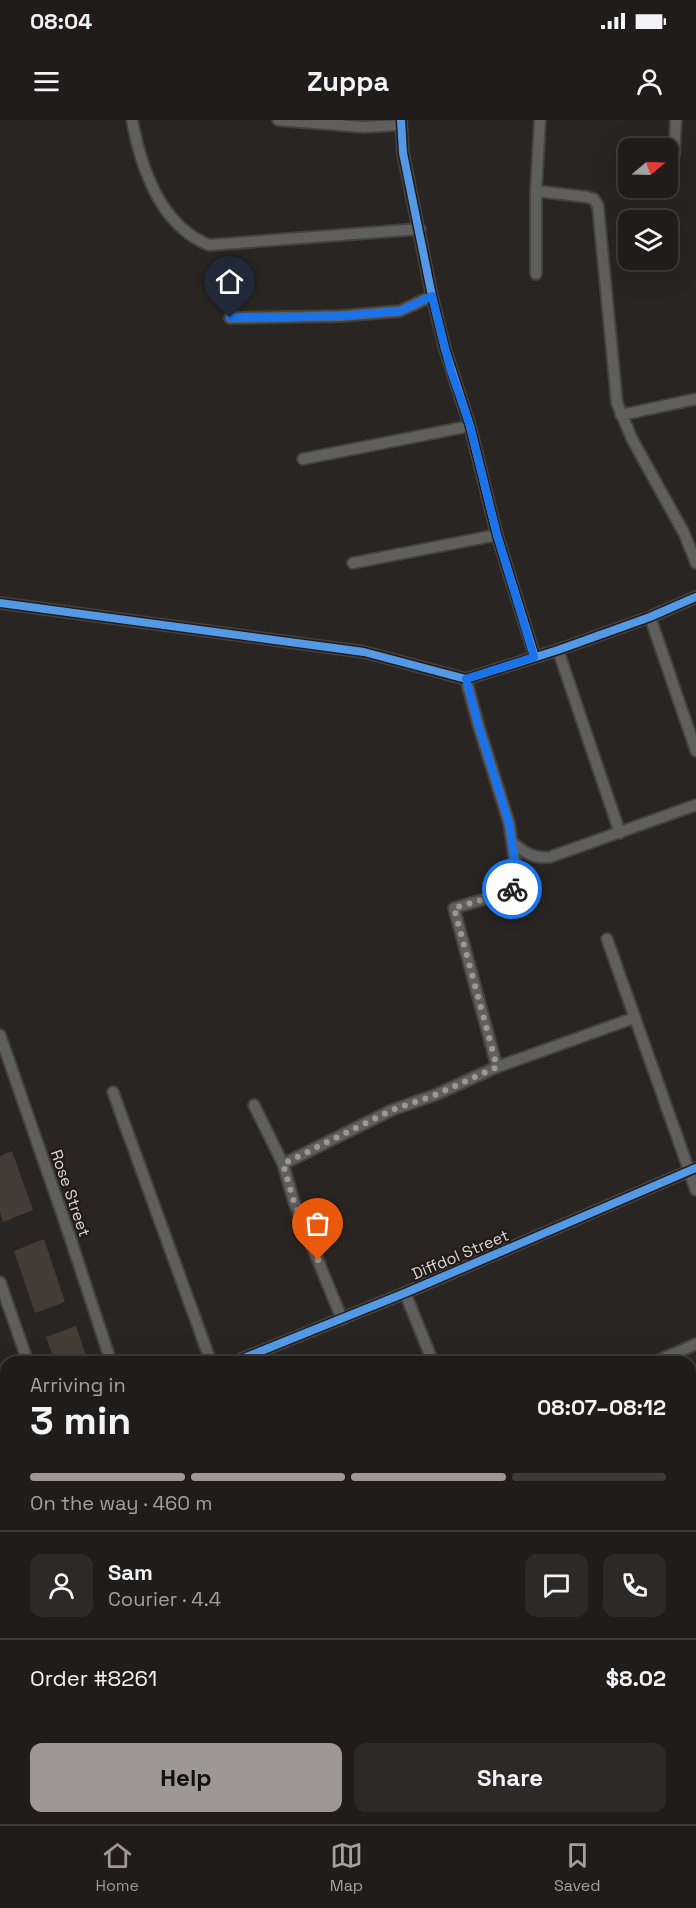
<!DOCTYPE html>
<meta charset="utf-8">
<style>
:root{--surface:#1f1c1a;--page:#2c2927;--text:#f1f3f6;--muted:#a1a1a2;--line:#3c3a39;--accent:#9d9895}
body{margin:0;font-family:"Space Grotesk",sans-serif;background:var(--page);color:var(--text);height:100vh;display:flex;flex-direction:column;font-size:22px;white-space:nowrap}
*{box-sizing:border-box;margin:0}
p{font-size:20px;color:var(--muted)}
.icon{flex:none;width:33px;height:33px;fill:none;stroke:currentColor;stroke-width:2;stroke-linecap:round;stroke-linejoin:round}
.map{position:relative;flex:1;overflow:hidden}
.sheet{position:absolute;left:0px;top:1236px;width:696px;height:468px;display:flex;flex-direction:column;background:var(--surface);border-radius:18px 18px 0 0;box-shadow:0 6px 24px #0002,0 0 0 2px var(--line)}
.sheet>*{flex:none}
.needle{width:39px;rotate:71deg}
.tools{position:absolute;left:618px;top:18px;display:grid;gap:12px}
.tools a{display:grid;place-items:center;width:60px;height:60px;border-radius:12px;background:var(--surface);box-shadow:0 6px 24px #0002,0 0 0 2px var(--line);font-size:30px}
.pin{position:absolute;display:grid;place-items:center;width:51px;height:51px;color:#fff;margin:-62px -26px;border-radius:50% 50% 50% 0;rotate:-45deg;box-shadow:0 0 6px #0007}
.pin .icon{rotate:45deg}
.courier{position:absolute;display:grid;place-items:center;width:60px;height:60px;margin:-30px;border:4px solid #1a73e8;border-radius:50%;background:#fff;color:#222;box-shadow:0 2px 8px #0007}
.head em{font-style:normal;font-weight:800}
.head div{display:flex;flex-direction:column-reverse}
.head{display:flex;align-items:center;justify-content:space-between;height:102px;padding:0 30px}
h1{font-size:39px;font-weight:800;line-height:45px}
.bar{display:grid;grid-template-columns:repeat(4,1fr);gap:9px 6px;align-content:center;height:72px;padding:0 30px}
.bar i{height:8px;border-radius:4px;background:var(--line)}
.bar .selected{background:var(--accent)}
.bar p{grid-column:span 4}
.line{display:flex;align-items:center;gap:15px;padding:0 30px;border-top:2px solid var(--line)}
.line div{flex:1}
.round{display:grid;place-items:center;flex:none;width:63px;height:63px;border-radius:12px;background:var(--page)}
.primary-button{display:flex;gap:12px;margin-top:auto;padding:12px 30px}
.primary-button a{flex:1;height:69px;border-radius:12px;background:var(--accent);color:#111;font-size:24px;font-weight:800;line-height:69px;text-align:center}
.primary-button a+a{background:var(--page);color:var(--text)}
.status{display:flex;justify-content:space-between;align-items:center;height:42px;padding:0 30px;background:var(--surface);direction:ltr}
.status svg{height:16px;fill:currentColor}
header{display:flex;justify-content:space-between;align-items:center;height:78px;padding:0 30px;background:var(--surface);font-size:27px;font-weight:800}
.tab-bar{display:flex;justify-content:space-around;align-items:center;height:84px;border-top:2px solid var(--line);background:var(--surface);font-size:16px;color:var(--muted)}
.tab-bar a{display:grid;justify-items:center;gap:3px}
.tab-bar .selected{color:var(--accent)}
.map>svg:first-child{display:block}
.building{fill:#453c35}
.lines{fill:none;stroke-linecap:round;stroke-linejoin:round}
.street-casing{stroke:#454140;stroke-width:14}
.street{stroke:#5f5f5e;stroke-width:10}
.cycleway-casing{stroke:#221b17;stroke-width:11}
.cycleway{stroke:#5399e6;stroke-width:8}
.done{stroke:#9d9895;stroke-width:6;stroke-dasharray:0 10.8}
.route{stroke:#1a73e8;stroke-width:8}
.labels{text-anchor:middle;stroke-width:4.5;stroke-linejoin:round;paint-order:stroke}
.street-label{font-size:16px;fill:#dbd6d3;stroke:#221b17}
</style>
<div class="status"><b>08:04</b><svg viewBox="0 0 49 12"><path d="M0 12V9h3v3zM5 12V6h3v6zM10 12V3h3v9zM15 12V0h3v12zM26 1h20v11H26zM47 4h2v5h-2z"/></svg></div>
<header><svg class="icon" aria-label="menu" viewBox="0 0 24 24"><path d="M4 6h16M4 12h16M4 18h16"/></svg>Zuppa<svg class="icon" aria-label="person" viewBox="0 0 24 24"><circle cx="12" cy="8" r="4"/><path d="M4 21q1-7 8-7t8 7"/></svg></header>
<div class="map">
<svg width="696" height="1704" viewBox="0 0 696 1704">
<rect width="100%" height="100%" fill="#292523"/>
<g class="building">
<path d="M12 1031 33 1090 3 1102 0 1092V1036Z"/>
<path d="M44 1119 65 1182 35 1193 14 1131Z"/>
<path d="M76 1206 88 1242H55L46 1217Z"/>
</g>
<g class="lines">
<g class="street-casing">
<g id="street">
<path d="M132 0C141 48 161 106 209 125L420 109"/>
<path d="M278 0 363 7 401 5"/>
<path d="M401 0 403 33 432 176 445 229 470 306 497 415 535 537"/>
<path d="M674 35 676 0"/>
<path d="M536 71 587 77 594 79 598 86 617 283 632 319 684 413 696 443"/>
<path d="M536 154V71L540 0"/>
<path d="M230 198 341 196 400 191 432 176"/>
<path d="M621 295 696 279"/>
<path d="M303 339 470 306"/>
<path d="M353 443 497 415"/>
<path d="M0 483 364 532 466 559 558 530 650 497 696 477"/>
<path d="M650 497 696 631"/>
<path d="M558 530 620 713"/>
<path d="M466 559 478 604 509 703 518 763 509 772 454 788 497 947"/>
<path d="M512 722C525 733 533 739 550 737L696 685"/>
<path d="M607 819 696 1070"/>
<path d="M0 915 69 1114 111 1242"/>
<path d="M113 972 211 1242"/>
<path d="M254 985 283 1044 294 1082 342 1199"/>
<path d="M283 1044 392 990 435 975 497 947 634 898"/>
<path d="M0 1162 28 1242"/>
<path d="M405 1173 433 1242"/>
<path d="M234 1242 405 1173 696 1048"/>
<path d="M655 1242 696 1224"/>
<path d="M690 1414 696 1412"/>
<path d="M0 1505 6 1522"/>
<path d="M0 1660 6 1669"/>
<path d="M690 1672 696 1670"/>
<path d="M24 1698 28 1704"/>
<path d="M63 1698 65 1704"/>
<path d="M186 1698 188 1704"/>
<path d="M272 1698 274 1704"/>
<path d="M419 1698 421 1704"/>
<path d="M552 1698 554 1704"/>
<path d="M592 1704 610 1698"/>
<path d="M683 1704 696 1700"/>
</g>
</g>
<use href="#street" class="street"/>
<g class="cycleway-casing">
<g id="cycleway">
<path d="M401 0 403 33 432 176 445 229 470 306 497 415 535 537"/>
<path d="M0 483 364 532 466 559 558 530 650 497 696 477"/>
<path d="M234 1242 405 1173 696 1048"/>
</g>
</g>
<use href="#cycleway" class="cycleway"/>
</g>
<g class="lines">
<path class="done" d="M318 1140 294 1082 283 1044 392 990 435 975 497 947 454 788 509 772 512 769"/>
<path class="route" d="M230 198 341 196 400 191 432 176 450 248 470 306 497 415 534 537 466 559 478 604 509 703 518 763 512 769"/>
</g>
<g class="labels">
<g class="street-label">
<text transform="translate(71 1073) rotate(71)" y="6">Rose Street</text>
<text transform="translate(460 1134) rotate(-23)" y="6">Diffdol Street</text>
</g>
</g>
</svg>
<div class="tools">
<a><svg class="needle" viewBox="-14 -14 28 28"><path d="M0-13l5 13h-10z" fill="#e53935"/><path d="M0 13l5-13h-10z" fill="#a1a1a2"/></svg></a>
<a><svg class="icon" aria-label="layers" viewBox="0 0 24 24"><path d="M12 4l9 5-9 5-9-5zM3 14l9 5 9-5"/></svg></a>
</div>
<div class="pin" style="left:318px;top:1140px;background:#ea580c"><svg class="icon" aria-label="bag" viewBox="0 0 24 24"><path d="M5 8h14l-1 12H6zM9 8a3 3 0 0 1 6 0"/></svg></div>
<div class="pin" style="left:230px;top:198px;background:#1f2937"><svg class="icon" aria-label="home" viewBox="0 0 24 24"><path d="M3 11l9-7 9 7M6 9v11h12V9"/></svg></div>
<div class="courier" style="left:512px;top:769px"><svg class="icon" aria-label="bike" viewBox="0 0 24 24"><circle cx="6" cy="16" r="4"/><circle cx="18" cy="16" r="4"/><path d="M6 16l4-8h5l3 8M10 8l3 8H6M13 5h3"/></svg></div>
<section class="sheet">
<div class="head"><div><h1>3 min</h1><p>Arriving in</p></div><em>08:07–08:12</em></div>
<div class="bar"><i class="selected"></i><i class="selected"></i><i class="selected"></i><i></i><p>On the way · 460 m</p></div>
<div class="line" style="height:108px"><a class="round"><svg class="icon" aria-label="person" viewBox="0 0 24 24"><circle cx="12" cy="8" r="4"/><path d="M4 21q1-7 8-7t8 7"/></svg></a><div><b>Sam</b><p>Courier · 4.4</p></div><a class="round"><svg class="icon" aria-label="chat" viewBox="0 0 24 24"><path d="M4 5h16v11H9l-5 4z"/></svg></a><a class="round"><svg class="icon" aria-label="phone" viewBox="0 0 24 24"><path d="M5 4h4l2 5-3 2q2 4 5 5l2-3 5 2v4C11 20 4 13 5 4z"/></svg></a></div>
<div class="line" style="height:78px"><div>Order #8261</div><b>$8.02</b></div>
<div class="primary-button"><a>Help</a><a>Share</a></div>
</section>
</div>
<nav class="tab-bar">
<a class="selected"><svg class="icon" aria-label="home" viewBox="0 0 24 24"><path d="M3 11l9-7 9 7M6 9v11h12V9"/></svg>Home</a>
<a><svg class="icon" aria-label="map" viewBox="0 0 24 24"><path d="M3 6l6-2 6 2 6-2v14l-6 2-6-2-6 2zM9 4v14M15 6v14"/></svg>Map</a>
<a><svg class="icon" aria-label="saved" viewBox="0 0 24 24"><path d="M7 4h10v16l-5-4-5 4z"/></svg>Saved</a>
</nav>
